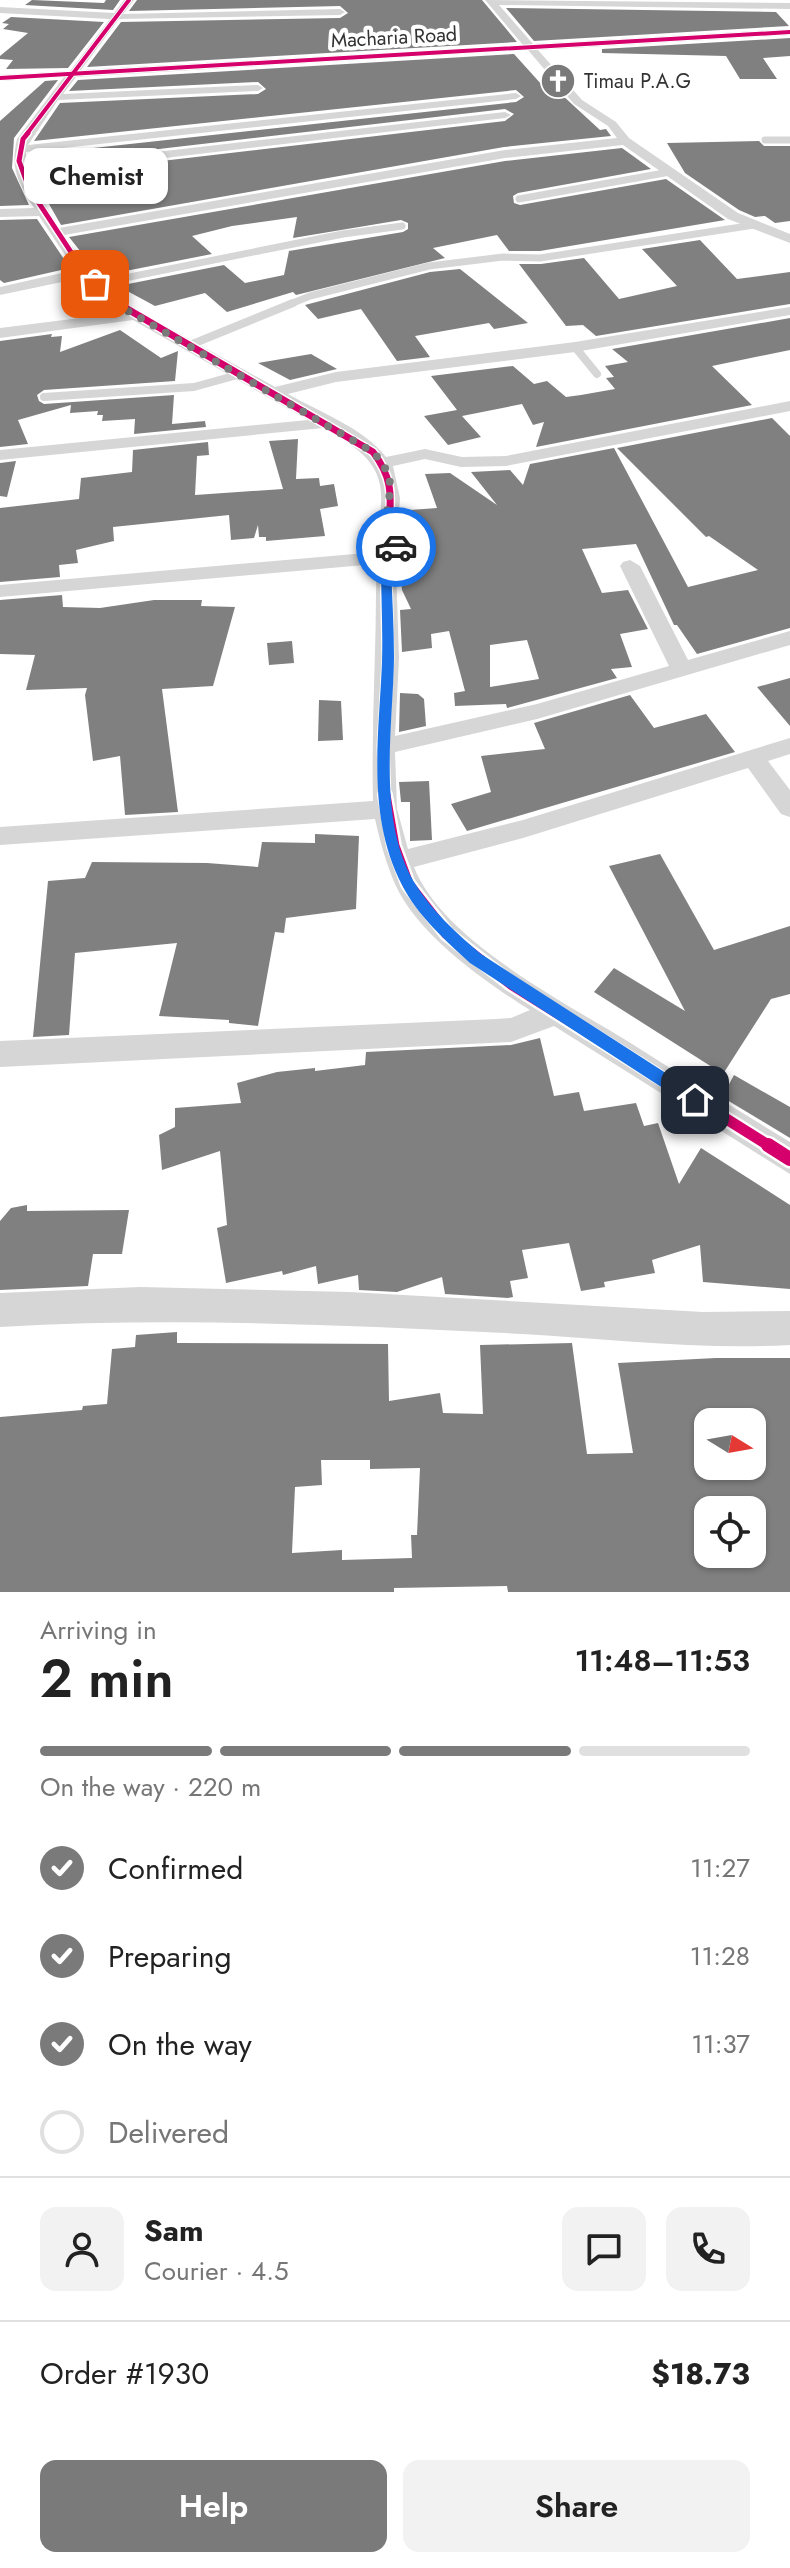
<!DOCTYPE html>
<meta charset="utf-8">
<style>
:root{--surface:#fff;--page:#f2f2f2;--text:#222;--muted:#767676;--line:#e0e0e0;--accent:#7a7a7a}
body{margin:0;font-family:Jost,sans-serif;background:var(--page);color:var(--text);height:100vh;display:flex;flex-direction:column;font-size:30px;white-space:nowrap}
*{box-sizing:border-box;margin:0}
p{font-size:26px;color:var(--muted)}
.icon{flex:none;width:44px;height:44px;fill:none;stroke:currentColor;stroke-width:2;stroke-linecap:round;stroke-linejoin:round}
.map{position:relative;height:1592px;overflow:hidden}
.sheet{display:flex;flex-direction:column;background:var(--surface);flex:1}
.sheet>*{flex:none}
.needle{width:52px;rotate:101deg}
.controls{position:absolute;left:694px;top:1408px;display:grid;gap:16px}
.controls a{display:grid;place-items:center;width:72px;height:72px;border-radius:16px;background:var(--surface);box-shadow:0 2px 6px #0004;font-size:40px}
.pin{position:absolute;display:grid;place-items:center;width:68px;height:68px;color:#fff;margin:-34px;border-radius:16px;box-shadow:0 4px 12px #0006}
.courier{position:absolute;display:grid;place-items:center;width:80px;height:80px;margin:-40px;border:6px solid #1a73e8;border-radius:50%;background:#fff;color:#222;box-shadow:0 2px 10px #0007}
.bubble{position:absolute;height:56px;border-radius:16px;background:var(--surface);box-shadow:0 2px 6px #0004;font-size:26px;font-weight:600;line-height:56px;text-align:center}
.headline em{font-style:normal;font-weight:600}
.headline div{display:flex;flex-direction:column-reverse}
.headline{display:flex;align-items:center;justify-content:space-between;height:136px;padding:0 40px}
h1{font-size:52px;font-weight:600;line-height:60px}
.bar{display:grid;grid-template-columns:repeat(4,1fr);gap:12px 8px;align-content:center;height:96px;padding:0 40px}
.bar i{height:10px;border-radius:6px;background:var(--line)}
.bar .current{background:var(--accent)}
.bar p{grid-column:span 4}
.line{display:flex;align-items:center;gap:20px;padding:0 40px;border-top:2px solid var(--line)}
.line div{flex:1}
.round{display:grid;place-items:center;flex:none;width:84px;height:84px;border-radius:16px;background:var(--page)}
ol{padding:0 40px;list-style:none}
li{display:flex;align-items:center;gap:24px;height:88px}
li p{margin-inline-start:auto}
li .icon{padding:8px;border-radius:50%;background:var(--accent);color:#fff;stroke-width:4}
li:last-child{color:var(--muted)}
li i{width:44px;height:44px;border:4px solid var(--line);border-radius:50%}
.button{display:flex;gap:16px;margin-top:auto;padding:16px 40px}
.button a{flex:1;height:92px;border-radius:16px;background:var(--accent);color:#fff;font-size:32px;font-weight:600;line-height:92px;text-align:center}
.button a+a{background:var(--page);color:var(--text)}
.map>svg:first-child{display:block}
.building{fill:#808080;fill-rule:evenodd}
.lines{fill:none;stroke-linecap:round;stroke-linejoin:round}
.lane-far1{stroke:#d6d6d6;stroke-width:7}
.lane{stroke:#d6d6d6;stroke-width:8}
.street{fill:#d6d6d6;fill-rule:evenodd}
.cycleway-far5-casing{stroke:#fff;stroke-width:6}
.cycleway-far4-casing{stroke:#fff;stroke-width:8}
.cycleway-far3-casing{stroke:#fff;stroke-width:10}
.cycleway-far2-casing{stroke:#fff;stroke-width:13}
.cycleway-far1-casing{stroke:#fff;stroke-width:16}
.cycleway-casing{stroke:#fff;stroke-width:19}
.cycleway-far5{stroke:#d6006c;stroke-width:4}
.cycleway-far4{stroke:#d6006c;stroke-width:5}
.cycleway-far3{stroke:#d6006c;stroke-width:7}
.cycleway-far2{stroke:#d6006c;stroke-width:9}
.cycleway-far1{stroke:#d6006c;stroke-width:11}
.cycleway{stroke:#d6006c;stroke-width:14}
.route{fill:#1a73e8}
.done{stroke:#7a7a7a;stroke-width:8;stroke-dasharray:0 14.4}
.labels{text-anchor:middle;stroke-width:8;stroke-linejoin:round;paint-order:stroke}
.far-street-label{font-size:20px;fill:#323232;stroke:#fff}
.far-poi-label{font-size:20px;fill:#323232;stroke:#fff;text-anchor:start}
</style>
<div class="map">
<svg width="790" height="1592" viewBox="0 0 790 1592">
<rect width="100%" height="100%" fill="#fff"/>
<g class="building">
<path d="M32 0 104 3 106 0H120L113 10 25 5Z"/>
<path d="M137 0H482L517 42 87 67 121 22 340 18 348 13 340 6 129 11Z"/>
<path d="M506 8 776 12 789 26 534 41Z"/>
<path d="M11 17 104 22 68 68 6 69 13 60 0 59V56L28 33 3 29 9 24 2 23Z"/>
<path d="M790 38V56L763 58 777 79H740L726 56 602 53V49Z"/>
<path d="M514 54 551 95 561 94 600 130 606 129 611 136 504 147 61 225 33 176 505 121 514 114 505 109 29 164V155L516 102 524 97 516 90 34 141 60 103 258 94 266 89 258 82 69 91 78 80Z"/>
<path d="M58 80 14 138 12 168 29 205 0 206V121L45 81Z"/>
<path d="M759 141 764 146H790V221L775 223 765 216 755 217 739 210 685 173 667 143Z"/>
<path d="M622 148 651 169 518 193 513 196 514 203 520 205 666 179 725 220 540 251H509L497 235 433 248 445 258 296 295 293 292 227 312 205 293 155 306 118 286 224 265 245 283 284 275 289 251 403 232 408 229V223L401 220 293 238 297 217 232 226 192 236 212 254 100 276 69 237 505 161Z"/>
<path d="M37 219 70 268 4 283 0 280V220Z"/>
<path d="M700 240 737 279 790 272V304L596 336 583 325 566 326 519 264H541L584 258 619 299 677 286 642 249Z"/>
<path d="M460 269 528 323 494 329 489 323 415 336 430 357 397 361 361 309 318 319 305 305 430 272Z"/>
<path d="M790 318V350L712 366 752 405 536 447 544 422 533 425 522 404 462 416 481 437 448 445 424 416 457 410 431 376 513 366 534 384 547 381 566 397 581 395 615 389 606 378 614 377 605 366 628 362 612 349Z"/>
<path d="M120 330 161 358 178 351 175 381 44 390 37 395 39 401 44 404 174 395 172 424 205 421 206 427 134 434 135 419 102 421 103 415H97L98 411 70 413 71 405 18 420 28 444 0 447V341L52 334 51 337 62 336 60 352Z"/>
<path d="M311 354 337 369 290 380 258 363Z"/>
<path d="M772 418 790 436V628L697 654 677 625H674L636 544 582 549 602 593 628 590 648 629 620 634 632 667 611 669 617 678 507 708 506 704 455 706 454 693 465 691 449 631 431 634 432 648 402 652 400 610 411 609 402 590 400 568 414 557 403 533H419L410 510 437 508 425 474 450 473 497 505 471 472 510 470 523 485 530 464 614 448 688 587 758 570 709 536 706 537 617 448ZM527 640 539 679 490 687V645Z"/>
<path d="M298 439 296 479 319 478 320 486 334 484 338 506 320 509 325 536 266 541V537H259L258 525 254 538 231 540 229 515 113 527 114 541 76 550 78 563 59 565 60 577 0 582V508L79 499 81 478 132 472 133 450 208 442 209 455 197 456 195 495 283 489 269 441Z"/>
<path d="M16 461 7 497 0 496V463Z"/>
<path d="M62 595 63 607 100 608 154 600H202L201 606 235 607 213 686 162 689 178 812 125 815 120 756 93 761 85 695 87 688 26 690 35 655 0 654V600Z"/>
<path d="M292 641 294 663 269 665 267 643Z"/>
<path d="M790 678V726L757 687Z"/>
<path d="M400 693 418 694 424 699 426 726 399 732Z"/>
<path d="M630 695 654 728 706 714 735 752 467 831 451 804 491 792 481 756 545 749 534 723Z"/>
<path d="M319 700 341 701 343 740 318 741Z"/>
<path d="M429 781 432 840 410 841V802H401L399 782Z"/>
<path d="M315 834 359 836 356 909 286 918 284 933 275 932 258 1026 229 1023V1020L159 1016 177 943 75 953 69 1035 33 1037 48 881 85 878 92 862 207 863 258 867 262 842 315 843Z"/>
<path d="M660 854 714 950 790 926V994L771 999 723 1074 594 992 614 968 685 1011 609 866Z"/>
<path d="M540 1038 554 1096 579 1092 584 1111 636 1103 644 1126 658 1123 679 1184 701 1148 790 1205V1289L703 1282 700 1245 652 1260 655 1273 604 1282 605 1287 581 1291 569 1243 522 1250 528 1278 510 1281 513 1297 508 1298 445 1294 442 1277 397 1292 359 1290 358 1275 318 1284 316 1266 283 1275 282 1271 226 1283 217 1228 227 1225 220 1151 162 1170 159 1135 175 1127V1108L241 1103 237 1083 277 1072 315 1068V1071L365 1065 366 1052 511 1045Z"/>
<path d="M734 1075 790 1107V1138L722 1097Z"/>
<path d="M27 1205V1211L129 1210 122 1254H93L88 1286 0 1290V1221L11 1208Z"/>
<path d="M177 1332V1343L388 1344 389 1401 440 1393 443 1413 483 1414 480 1345 572 1343 587 1454 633 1453 618 1363 716 1358H790V1592H508L507 1586 394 1588V1592H0V1417L82 1410 83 1406 107 1404 112 1349 135 1347 136 1335ZM708 1422H752V1466H708ZM321 1460H370V1469L420 1468 417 1535H411L412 1558 342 1560V1550L292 1553 295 1487 322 1485ZM708 1510H752V1554H708Z"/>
</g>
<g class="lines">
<g class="lane-far1">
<path d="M765 140H790"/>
<path d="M519 199 670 172"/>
<path d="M95 284 343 234 402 226"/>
<path d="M288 305 310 296 429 266 503 257 540 258 754 225"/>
</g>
<g class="lane">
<path d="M190 345 293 303"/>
<path d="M575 347 597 374"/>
<path d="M44 397 194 387 241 374"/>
</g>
<g class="street">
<path d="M124 0H134L123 14 340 9 345 12 340 15 119 19 81 70 523 45 485 0 790 3V9L499 5 533 44 790 29V35L538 50 582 100 616 122 629 138 738 213 790 234V243L728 219 623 145 505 158 64 235 91 272 128 305 275 387 336 372 575 342 790 307V315L575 352 336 382 288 394C319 412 364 428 386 457L425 449 462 457 506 456 790 401V411L506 466 461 467 425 459 393 466 400 498 398 530 411 556 396 567 399 658 395 736 537 704 669 666 620 566 623 562 630 560 640 566 688 660 790 631V645L537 719 395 752 397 809 408 849 523 820 790 738V754L768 761 790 790V817L781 814 748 768 523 838 414 867C442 940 564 1002 629 1042 682 1076 736 1109 790 1142V1174L554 1026 511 1042 0 1067V1041L496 1019 511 1018 530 1010C485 982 417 934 395 884 386 863 380 841 375 819L0 845V827L373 801C371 722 377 643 376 564L0 597V585L389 551C379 530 380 525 381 503 384 462 355 446 323 428L0 460V450L308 420 133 320 0 338V328L120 313 81 278 0 295V287L75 270 39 216 0 217V209L34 208C18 182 10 170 17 139L64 77 0 81V75L70 71 110 19 0 13V7L114 13ZM528 50 574 104 608 126 617 138 505 150 59 228 28 174 505 118 511 115 505 112 26 167V152L516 99 521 96 516 93 28 145 58 100 258 91 263 88 258 85 63 94 76 77Z"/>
<path d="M140 1287 350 1292 703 1312 790 1311V1345C701 1350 612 1339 523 1334 348 1325 175 1317 0 1327V1293Z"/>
</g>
<g class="cycleway-far5-casing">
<g id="cycleway-far5">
<path d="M0 78 790 32"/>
<path d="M26 135 129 0"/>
</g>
</g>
<g class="cycleway-far4-casing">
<path id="cycleway-far4" d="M28 133 23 139 19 161 29 188 86 275 119 305"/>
</g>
<g class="cycleway-far3-casing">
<path id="cycleway-far3" d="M117 303 373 452C391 476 392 492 389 522"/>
</g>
<g class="cycleway-far2-casing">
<path id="cycleway-far2" d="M385 797 383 746 388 658 386 564 401 556 388 530 389 520"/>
</g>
<g class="cycleway-far1-casing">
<path id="cycleway-far1" d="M385 795 394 846 408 884 447 934 511 984 771 1147"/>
</g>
<g class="cycleway-casing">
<path id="cycleway" d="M768 1145 790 1159"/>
</g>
<use href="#cycleway-far5" class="cycleway-far5"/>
<use href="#cycleway-far4" class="cycleway-far4"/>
<use href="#cycleway-far3" class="cycleway-far3"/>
<use href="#cycleway-far2" class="cycleway-far2"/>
<use href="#cycleway-far1" class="cycleway-far1"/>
<use href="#cycleway" class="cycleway"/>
</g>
<path class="route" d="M393 545H400L406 556 391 565C392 596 394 627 394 658 393 728 377 818 414 882 431 910 457 934 481 954L700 1095V1105H689L470 963C446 941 417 915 402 885 366 816 379 736 382 662 383 629 381 596 381 564L395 555Z"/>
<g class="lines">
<path class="done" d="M95 284 123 308 373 452C404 486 382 496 388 530 389 536 394 542 396 547"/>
</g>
<defs>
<g id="church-disc" transform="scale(1.8)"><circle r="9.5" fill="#7a7a7a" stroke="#fff"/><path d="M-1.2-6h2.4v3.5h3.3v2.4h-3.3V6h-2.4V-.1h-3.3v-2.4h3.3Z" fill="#fff"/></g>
</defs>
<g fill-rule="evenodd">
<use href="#church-disc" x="558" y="81"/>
</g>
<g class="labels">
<g class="far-street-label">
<text transform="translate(394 37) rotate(-3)" y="7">Macharia Road</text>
</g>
<g class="far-poi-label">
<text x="584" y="88">Timau P.A.G</text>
</g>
</g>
</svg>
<div class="controls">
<a><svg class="needle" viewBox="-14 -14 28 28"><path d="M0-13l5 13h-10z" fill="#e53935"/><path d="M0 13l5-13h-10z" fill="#767676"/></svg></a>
<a><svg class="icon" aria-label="locate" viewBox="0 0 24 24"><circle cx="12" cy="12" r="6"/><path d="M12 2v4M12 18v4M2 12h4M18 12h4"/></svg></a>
</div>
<div class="pin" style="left:95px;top:284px;background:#ea580c"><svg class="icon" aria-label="bag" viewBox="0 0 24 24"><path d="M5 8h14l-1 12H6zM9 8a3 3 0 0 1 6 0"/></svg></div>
<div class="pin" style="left:695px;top:1100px;background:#1f2937"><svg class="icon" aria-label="home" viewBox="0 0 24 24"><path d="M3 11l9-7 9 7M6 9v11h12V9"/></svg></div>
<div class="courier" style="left:396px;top:547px"><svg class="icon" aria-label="car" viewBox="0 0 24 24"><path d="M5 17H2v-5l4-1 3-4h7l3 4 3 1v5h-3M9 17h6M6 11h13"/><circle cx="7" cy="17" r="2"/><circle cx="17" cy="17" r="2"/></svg></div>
<div class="bubble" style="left:24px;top:148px;width:144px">Chemist</div>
</div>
<section class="sheet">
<div class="headline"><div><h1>2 min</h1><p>Arriving in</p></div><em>11:48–11:53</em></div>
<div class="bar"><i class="current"></i><i class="current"></i><i class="current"></i><i></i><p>On the way · 220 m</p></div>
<ol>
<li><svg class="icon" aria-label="check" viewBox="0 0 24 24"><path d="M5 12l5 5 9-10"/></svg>Confirmed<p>11:27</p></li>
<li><svg class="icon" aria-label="check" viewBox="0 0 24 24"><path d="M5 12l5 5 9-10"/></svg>Preparing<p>11:28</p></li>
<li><svg class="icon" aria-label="check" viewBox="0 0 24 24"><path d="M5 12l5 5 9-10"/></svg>On the way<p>11:37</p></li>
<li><i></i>Delivered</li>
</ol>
<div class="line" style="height:144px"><a class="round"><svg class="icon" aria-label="person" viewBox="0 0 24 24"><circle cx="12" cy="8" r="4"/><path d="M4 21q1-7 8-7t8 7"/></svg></a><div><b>Sam</b><p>Courier · 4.5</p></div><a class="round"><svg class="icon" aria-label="chat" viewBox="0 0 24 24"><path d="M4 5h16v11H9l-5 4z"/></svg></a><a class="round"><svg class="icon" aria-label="phone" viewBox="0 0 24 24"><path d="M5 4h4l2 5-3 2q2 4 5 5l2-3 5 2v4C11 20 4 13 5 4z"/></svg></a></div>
<div class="line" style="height:104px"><div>Order #1930</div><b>$18.73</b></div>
<div class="button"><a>Help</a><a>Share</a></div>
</section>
